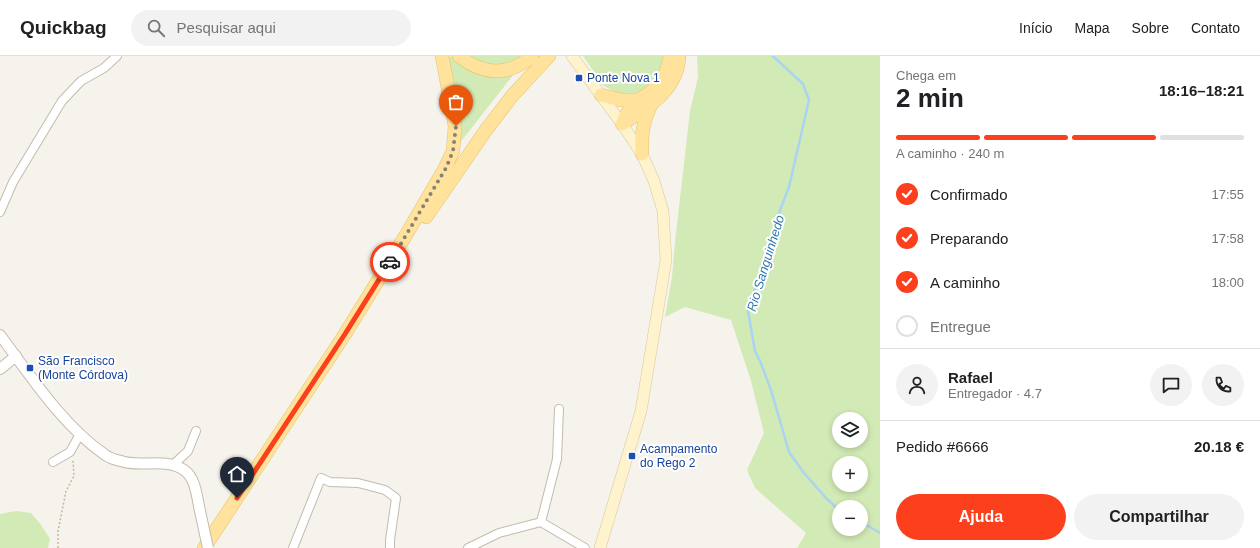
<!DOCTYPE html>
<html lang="pt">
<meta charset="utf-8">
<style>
:root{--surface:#fff;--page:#f2f2f2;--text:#202124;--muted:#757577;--line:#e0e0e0;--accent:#fc3f1d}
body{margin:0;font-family:Helvetica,sans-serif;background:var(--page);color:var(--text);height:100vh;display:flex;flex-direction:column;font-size:15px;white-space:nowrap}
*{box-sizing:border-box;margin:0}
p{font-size:13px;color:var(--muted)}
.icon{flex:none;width:22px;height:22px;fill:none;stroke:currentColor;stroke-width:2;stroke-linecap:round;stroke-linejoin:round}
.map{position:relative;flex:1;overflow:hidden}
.side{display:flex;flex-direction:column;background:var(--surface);width:380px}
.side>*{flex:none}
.buttons{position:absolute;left:832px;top:356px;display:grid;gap:8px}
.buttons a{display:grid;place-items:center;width:36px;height:36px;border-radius:50%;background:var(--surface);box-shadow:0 2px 6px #0003;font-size:20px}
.pin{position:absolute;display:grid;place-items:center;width:34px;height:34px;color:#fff;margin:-41px -17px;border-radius:50% 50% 50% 0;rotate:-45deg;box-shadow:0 0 4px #0007}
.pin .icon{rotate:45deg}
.courier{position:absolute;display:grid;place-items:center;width:40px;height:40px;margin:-20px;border:3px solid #fc3f1d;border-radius:50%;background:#fff;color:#222;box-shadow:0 1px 5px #0007}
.head em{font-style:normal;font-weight:800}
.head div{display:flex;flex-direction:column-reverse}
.head{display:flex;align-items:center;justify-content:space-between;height:68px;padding:0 16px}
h1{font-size:26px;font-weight:800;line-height:30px}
.bar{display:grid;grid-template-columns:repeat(4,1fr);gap:6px 4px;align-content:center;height:48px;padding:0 16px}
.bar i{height:5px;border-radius:3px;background:var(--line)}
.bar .active{background:var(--accent)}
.bar p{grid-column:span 4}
.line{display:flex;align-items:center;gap:10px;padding:0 16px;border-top:1px solid var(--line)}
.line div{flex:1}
.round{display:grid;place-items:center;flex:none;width:42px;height:42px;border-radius:21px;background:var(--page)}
ol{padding:0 16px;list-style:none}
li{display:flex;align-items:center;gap:12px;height:44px}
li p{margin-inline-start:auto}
li .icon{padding:4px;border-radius:50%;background:var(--accent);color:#fff;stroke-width:4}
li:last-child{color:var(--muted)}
li i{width:22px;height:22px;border:2px solid var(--line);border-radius:50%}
.cta{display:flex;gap:8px;margin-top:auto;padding:8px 16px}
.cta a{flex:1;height:46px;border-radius:24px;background:var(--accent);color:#fff;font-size:16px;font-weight:800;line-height:46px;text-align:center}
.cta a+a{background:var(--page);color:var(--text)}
header{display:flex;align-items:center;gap:24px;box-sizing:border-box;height:56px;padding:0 20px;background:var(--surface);border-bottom:1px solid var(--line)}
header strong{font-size:19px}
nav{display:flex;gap:22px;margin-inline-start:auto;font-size:14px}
.search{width:280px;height:36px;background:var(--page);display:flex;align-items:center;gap:10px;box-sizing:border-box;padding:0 14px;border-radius:22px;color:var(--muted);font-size:15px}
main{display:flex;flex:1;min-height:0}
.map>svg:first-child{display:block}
.green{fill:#d2eab5;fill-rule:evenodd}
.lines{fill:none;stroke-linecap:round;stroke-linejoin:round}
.stream{stroke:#a9d4f2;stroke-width:2.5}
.minor-casing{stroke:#c2bbae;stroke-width:10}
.tertiary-casing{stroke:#c2bbae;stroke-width:12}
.secondary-casing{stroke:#d6c79b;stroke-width:12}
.primary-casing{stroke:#e6c16a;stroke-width:14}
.path{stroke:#c4b79f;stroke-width:1.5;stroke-dasharray:2 2;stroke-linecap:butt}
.minor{stroke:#fff;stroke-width:8}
.tertiary{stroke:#fff;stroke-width:10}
.secondary{stroke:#fff3cd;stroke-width:11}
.primary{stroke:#ffe39c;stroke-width:13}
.tertiary-bridge-casing{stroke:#c2bbae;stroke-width:12;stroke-linecap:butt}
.tertiary-bridge{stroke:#fff;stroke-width:10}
.done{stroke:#878178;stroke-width:4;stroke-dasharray:0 7.2}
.route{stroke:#fc3f1d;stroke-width:5}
.transit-dot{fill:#1a4fb4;stroke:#fff;stroke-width:1.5}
.labels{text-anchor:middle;stroke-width:4;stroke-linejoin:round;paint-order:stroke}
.transit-label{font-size:12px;fill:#164399;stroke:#fff;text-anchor:start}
.water-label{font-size:13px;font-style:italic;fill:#2e7ab2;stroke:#fff}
</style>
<header>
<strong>Quickbag</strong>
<div class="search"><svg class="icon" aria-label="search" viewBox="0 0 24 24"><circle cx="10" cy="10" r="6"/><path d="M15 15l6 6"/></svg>Pesquisar aqui</div>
<nav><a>Início</a><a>Mapa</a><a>Sobre</a><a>Contato</a></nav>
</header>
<main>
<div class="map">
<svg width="880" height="492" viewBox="0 0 880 492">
<rect width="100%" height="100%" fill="#f6f3ec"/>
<g class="green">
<path d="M446 0C461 0 464 12 476 17 488 23 501 21 514 18L459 88Z"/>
<path d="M469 0H522C511 7 499 12 486 9 480 7 474 3 469 0Z"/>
<path d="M583 0H666L665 9 646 34 633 39 619 38 604 30Z"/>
<path d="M697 0H880V492H797L806 477 755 432 747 414 764 377 751 325 731 264 685 251 665 261 672 221 675 186 690 55 698 21ZM839 363H861V385H839ZM839 407H861V429H839ZM839 451H861V473H839Z"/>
<path d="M16 455 31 457 41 469 50 483 48 492H0V458Z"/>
</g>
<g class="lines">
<g class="stream">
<path d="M773 0 803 28 809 44 789 131 780 154 769 193 764 205 748 255 755 295 760 305 771 334 789 396 804 417 826 442 839 454"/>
<path d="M861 466 880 477"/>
</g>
<g class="minor-casing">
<g id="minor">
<path d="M0 156 13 126 62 45 81 25 104 12 117 0"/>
<path d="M53 406 70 396 80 378"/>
<path d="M174 408 188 395 196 375"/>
<path d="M541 466 557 403 559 353"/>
<path d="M293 492 321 422 330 426 358 427 385 434 396 442 390 484V492"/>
<path d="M468 492 499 477 541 466 585 492"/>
</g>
</g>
<g class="tertiary-casing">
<g id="tertiary">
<path d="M0 279C30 319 63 370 104 398 109 402 116 404 121 405 140 412 165 401 184 414 196 422 197 442 200 455"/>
<path d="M0 313 16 300"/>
</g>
</g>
<g class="secondary-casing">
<path id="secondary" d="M572 0 622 68 642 98 654 125 663 155 666 204 641 355 600 492"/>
</g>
<g class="primary-casing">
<g id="primary">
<path d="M459 0C483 19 508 21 532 0"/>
<path d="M601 39 621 44H639"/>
<path d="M624 64C627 57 632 49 638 44 641 41 646 40 649 37 661 28 668 15 670 0"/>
<path d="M622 68C647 52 678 34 679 0"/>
<path d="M642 98C641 78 643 67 651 49"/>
<path d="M426 161 486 74 512 40 549 0"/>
<path d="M204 492 345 278 406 179 445 112 453 95 455 70 442 0"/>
</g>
</g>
<path class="path" d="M58 492V475L66 435 74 420 73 404"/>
<use href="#minor" class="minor"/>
<use href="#tertiary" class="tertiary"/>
<use href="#secondary" class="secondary"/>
<use href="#primary" class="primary"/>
<g class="tertiary-bridge-casing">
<path id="tertiary-bridge" d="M200 455 208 492"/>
</g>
<use href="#tertiary-bridge" class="tertiary-bridge"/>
</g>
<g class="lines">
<path class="done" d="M390 206 446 112 453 95 456 70"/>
<path class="route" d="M237 442 345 278 390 206"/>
</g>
<g class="transit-dot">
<rect x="575" y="18" width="8" height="8" rx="2"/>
<rect x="26" y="308" width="8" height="8" rx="2"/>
<rect x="628" y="396" width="8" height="8" rx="2"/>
</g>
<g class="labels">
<g class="transit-label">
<text x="587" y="26">Ponte Nova 1</text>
<text x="38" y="309">São Francisco<tspan x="38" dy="14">(Monte Córdova)</tspan></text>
<text x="640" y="397">Acampamento<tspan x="640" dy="14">do Rego 2</tspan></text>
</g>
<g class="water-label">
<text transform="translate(765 207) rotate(-73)" y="5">Rio Sanguinhedo</text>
</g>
</g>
</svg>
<div class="buttons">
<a><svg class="icon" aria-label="layers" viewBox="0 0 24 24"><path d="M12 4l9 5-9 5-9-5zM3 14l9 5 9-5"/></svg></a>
<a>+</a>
<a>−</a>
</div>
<div class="pin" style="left:456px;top:70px;background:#ea580c"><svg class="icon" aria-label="bag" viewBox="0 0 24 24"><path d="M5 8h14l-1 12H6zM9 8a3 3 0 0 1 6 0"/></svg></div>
<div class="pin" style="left:237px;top:442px;background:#1f2937"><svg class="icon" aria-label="home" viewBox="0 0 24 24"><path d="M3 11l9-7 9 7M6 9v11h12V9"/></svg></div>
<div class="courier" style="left:390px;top:206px"><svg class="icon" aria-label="car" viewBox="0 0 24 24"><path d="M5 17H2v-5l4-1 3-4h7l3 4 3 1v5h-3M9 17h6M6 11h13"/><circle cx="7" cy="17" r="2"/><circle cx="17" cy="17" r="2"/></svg></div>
</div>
<section class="side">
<div class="head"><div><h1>2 min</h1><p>Chega em</p></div><em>18:16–18:21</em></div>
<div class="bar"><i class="active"></i><i class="active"></i><i class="active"></i><i></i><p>A caminho · 240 m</p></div>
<ol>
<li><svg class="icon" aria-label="check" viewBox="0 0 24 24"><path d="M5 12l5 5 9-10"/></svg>Confirmado<p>17:55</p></li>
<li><svg class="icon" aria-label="check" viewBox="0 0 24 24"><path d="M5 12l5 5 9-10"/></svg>Preparando<p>17:58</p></li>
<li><svg class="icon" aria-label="check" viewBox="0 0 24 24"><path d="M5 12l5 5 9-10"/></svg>A caminho<p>18:00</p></li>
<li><i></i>Entregue</li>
</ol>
<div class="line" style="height:72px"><a class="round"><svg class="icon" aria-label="person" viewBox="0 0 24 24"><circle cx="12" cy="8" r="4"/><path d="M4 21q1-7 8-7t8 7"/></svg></a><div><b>Rafael</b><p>Entregador · 4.7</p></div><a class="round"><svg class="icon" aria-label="chat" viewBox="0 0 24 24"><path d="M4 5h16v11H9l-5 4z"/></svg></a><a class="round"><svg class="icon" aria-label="phone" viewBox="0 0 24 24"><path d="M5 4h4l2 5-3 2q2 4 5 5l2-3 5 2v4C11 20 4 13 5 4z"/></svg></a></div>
<div class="line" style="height:52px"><div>Pedido #6666</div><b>20.18 €</b></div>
<div class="cta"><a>Ajuda</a><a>Compartilhar</a></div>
</section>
</main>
